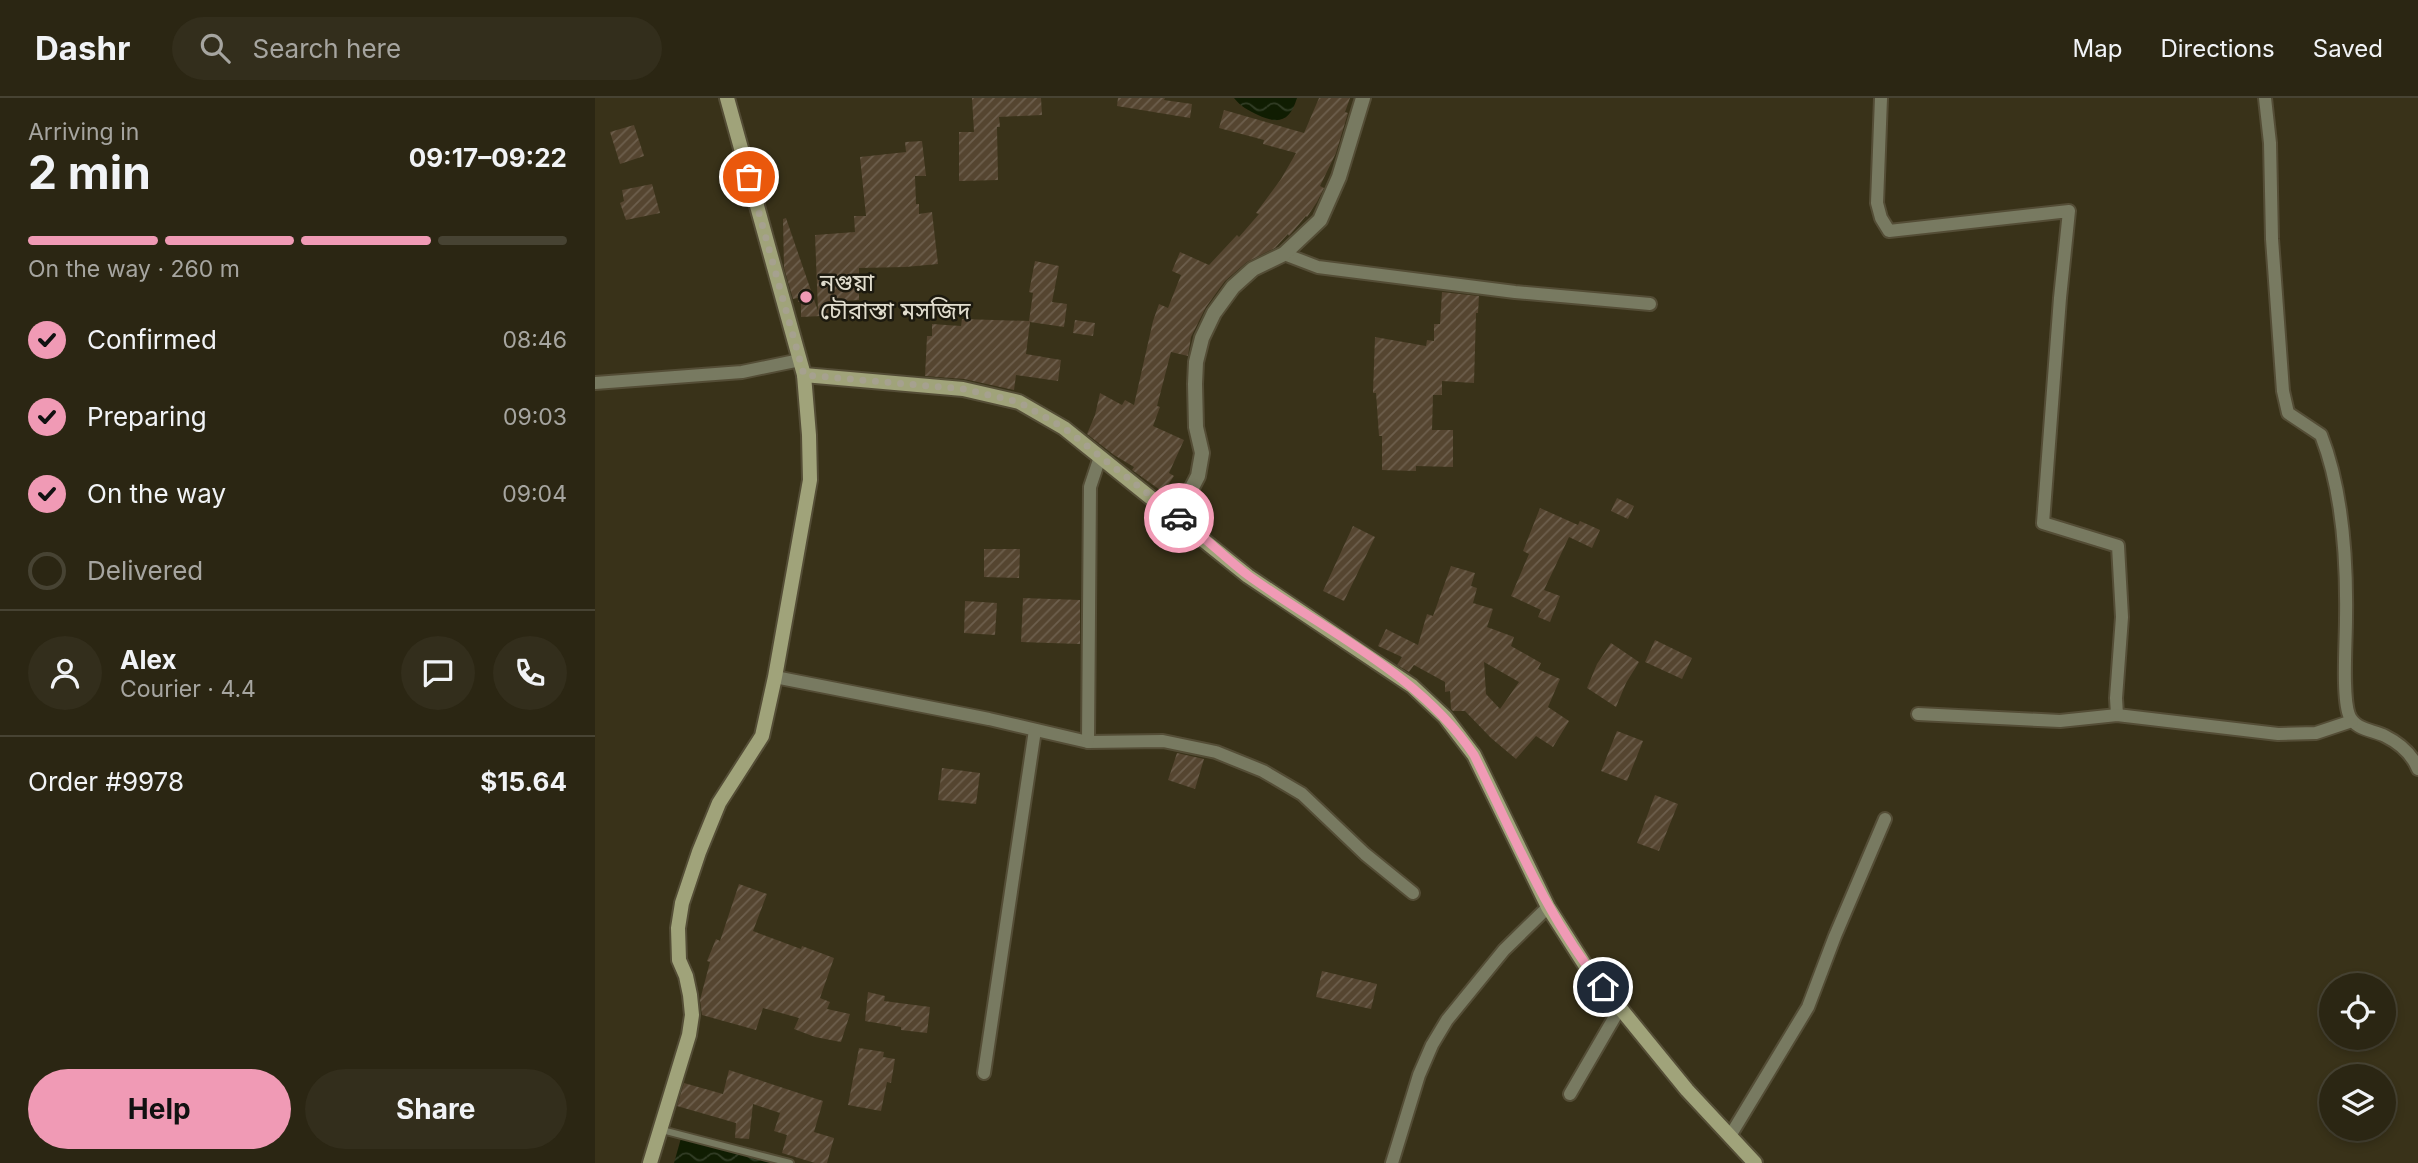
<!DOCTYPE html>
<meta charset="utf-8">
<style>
:root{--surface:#2b2613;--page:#332e1c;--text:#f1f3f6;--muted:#a6a5a0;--line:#474333;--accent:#f09ab5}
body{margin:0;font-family:Inter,"Noto Sans Bengali",sans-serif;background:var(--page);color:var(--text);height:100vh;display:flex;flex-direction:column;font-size:26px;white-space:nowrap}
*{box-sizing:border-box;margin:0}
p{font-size:23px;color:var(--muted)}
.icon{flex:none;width:38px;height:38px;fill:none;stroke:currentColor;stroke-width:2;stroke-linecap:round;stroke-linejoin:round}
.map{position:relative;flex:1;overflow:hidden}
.drawer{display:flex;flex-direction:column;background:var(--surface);width:595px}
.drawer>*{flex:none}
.tools{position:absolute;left:1724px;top:875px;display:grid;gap:14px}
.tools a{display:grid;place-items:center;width:77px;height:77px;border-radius:50%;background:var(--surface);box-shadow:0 4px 10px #0003,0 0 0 2px var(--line);font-size:35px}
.pin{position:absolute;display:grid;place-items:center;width:60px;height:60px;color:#fff;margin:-30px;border:4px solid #fff;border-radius:50%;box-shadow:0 2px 7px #0007}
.courier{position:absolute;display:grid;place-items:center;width:70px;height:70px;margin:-35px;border:5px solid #f09ab5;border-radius:50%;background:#fff;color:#222;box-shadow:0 2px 9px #0007}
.head em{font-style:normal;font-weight:700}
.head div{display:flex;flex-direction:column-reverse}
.head{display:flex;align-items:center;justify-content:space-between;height:119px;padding:0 28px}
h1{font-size:46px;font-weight:700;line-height:52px}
.bar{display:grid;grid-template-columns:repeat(4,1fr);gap:10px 7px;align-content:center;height:84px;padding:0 28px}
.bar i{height:9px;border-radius:5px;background:var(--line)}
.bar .on{background:var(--accent)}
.bar p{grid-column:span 4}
.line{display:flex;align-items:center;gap:18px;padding:0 28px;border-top:2px solid var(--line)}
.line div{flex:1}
.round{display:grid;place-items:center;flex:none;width:74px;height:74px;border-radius:37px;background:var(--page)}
ol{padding:0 28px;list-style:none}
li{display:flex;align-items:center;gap:21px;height:77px}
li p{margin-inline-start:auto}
li .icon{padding:7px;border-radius:50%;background:var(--accent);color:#111;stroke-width:4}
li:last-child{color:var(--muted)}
li i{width:38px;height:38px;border:4px solid var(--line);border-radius:50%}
.cta{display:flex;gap:14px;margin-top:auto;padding:14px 28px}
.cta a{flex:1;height:80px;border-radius:42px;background:var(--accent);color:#111;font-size:28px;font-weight:700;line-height:80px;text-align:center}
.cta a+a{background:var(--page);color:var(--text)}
header{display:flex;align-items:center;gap:42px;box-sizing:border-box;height:98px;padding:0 35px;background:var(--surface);border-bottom:2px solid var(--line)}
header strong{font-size:33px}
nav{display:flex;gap:38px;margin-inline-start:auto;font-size:24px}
.search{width:490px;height:63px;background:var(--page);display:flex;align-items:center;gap:18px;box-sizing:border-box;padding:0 24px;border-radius:38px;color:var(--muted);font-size:26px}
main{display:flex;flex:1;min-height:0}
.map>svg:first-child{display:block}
.water{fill:url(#water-waves)}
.building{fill:url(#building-hatch);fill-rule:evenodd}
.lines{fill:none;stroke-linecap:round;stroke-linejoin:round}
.service-casing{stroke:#544d36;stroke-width:10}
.minor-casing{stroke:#544d36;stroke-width:16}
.tertiary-casing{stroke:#544d36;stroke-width:18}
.secondary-casing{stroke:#544d36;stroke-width:18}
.service{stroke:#787a61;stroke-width:6}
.minor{stroke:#787a61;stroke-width:12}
.tertiary{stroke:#787a61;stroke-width:14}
.secondary{stroke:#a0a37a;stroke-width:14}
.done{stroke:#a6a18f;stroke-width:7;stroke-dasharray:0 12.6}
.route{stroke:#f09ab5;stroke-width:9}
.poi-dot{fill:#f09ab5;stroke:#1d1a0f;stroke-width:2.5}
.labels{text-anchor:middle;stroke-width:5;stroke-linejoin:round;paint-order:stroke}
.poi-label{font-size:24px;fill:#e1ddce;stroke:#1d1a0f;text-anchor:start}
</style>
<header>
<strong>Dashr</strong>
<div class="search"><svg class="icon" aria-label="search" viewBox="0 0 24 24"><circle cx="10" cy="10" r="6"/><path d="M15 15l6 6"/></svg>Search here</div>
<nav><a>Map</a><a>Directions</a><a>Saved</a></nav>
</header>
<main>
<section class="drawer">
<div class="head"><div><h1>2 min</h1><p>Arriving in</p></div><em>09:17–09:22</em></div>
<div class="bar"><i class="on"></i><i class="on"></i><i class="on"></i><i></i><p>On the way · 260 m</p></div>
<ol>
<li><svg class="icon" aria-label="check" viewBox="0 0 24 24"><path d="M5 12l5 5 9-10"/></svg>Confirmed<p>08:46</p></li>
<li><svg class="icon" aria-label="check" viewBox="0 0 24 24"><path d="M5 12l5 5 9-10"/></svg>Preparing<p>09:03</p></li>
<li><svg class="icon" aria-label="check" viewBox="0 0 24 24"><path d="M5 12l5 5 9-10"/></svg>On the way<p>09:04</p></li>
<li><i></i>Delivered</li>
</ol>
<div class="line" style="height:126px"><a class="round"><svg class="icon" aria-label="person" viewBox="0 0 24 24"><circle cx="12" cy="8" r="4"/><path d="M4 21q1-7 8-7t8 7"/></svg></a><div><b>Alex</b><p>Courier · 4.4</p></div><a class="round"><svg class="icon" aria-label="chat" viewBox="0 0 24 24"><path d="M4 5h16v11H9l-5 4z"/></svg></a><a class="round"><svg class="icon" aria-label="phone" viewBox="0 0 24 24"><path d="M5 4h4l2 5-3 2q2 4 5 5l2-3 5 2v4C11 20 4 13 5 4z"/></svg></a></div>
<div class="line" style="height:91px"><div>Order #9978</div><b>$15.64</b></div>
<div class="cta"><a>Help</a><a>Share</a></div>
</section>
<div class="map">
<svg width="1823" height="1065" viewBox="0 0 1823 1065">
<defs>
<pattern id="water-waves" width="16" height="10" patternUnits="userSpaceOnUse" patternTransform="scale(1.75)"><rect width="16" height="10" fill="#101d02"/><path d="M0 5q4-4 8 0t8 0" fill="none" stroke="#323d26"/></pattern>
<pattern id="building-hatch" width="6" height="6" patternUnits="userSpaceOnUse" patternTransform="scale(1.75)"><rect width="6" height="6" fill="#554530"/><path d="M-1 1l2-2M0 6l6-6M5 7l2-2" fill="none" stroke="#6d5f4d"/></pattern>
</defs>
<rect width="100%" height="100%" fill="#393219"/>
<g class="water">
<path d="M639 0H702C695 23 684 27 663 17 653 12 646 9 639 0Z"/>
<path d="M88 1033 195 1065H79Z"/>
</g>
<g class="building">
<path d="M377 0H446L447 17 404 19 405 29H402L403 82 364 83V34H379Z"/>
<path d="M523 0H570L569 2 597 6 595 20 522 8Z"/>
<path d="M724 0H755L750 14 753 15 741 55 725 88 729 90 722 104 712 119 711 118 694 138 693 136 680 150 652 164 630 183 611 209 596 239 593 258 576 254 562 308 565 309 558 328 589 342 574 375 579 378 568 394 537 372 539 369 519 357 492 336 500 317 505 295 527 307 530 302 539 307 558 223 564 206 573 210 586 177 577 173 585 154 614 167 642 137 644 139 664 116 661 115 686 81 701 55 668 46 669 42 624 30 629 12 709 35Z"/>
<path d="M39 27 49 58 25 66 15 34Z"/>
<path d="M327 43 331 78H320L321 106H324V116L337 114 343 166 310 169 264 170V202L246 203V217L206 219V204H203V200L198 201 189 170 188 121 191 120 223 213 220 137 260 134 259 118H271L265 59 311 54 310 44Z"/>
<path d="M57 86 65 115 31 122 25 105 29 103 27 92Z"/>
<path d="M440 163 464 168 457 204 472 206 469 229 435 224 431 256 466 262 463 283 421 277 419 292 369 281 330 278 332 238H337V226L366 228 367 221 434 223 438 195 434 194Z"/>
<path d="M847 194 884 198 883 215H881L879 285 847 283V297H838L837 332H858V369L821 368V373L787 372V338H784L781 295H778L780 239 831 248 832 242 839 243V226H845Z"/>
<path d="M480 222 500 225 498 238 478 235Z"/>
<path d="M1022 400 1039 408 1033 421 1016 413Z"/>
<path d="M945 410 983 427 985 423 1005 432 997 450 974 439 949 492 965 498 955 524 943 519 946 512 916 498 934 456 928 453Z"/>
<path d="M758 428 780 439 749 503 728 493Z"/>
<path d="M389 451H425L424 480 389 479Z"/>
<path d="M856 468 880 475 876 488 882 490 878 505 898 511 892 529 919 539 916 548 946 565 943 571 965 581 953 609 974 623 958 649 941 638 921 661 896 640 870 613H858L856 611 855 593 850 594V584L819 567 814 574 802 567 807 559 783 548 791 531 823 547 832 516 838 518ZM889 564 924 584 905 611 891 596Z"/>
<path d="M428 500 485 502V546L426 544Z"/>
<path d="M370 503 402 505 400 537 369 535Z"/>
<path d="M1060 542 1097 560 1087 581 1050 564Z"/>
<path d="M1016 545 1044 564 1031 585 1021 609 992 590 1002 566Z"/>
<path d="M1022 633 1048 643 1032 683 1006 673Z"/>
<path d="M582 655 609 661 600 691 573 682Z"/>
<path d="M347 670 385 675 381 706 343 702Z"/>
<path d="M1060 697 1083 706 1064 753 1042 745Z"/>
<path d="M144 786 172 796 158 833 206 851 207 848 239 860 225 900 235 904 232 911 255 916 246 944 220 939 199 931 204 920 168 910 161 932 107 917 105 902 115 864 112 863 121 841 125 843Z"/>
<path d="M727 873 782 886 776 911 721 899Z"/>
<path d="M273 894 290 898 289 903 335 909 332 935 306 932V929L270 923Z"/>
<path d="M264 950 289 954 288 959 300 961 296 985 292 984 286 1013 253 1007Z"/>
<path d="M134 972 228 1003 219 1034 239 1040 232 1065H220L187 1055 192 1037 179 1033 185 1015 158 1006 154 1041 140 1040 141 1025 82 1008 89 985 128 996Z"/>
</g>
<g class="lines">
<g class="service-casing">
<path id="service" d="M67 1032 195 1065"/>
</g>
<g class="minor-casing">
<g id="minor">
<path d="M1286 0 1282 105 1286 120 1294 133 1474 113 1465 200 1448 425 1523 448 1527 519 1521 600 1522 617"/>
<path d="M1670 0 1675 45 1677 141 1688 293 1693 315 1726 337C1748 393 1752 461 1751 521 1751 544 1747 598 1754 617 1760 632 1778 632 1790 638 1804 645 1817 656 1823 671"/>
<path d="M689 156 723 169 920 194 1055 206"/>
<path d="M0 285 147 274 205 262"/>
<path d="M180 579 394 621 493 644 568 643 621 654 668 673 707 696 770 756 818 795"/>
<path d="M1323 616 1465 623 1522 617 1683 636 1721 635 1757 623"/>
<path d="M493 644 495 389 505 359"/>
<path d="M389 975 440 632"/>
<path d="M975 996 1025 910"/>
<path d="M1135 1038 1213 909 1240 838 1290 721"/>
<path d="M797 1065 824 977 837 947 852 922 909 852 953 809"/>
</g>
</g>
<g class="tertiary-casing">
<path id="tertiary" d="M589 424 590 403 603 378 607 355 601 329 600 286 601 264 607 240 619 215 638 189 658 171 689 156 725 122 744 79 768 0"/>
</g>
<g class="secondary-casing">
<g id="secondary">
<path d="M209 277 368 291 424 304 469 330 653 478 817 588 850 619 879 657 953 809 990 867 1092 992 1160 1065"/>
<path d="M55 1065 94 937 97 917 95 897 91 878 84 862 83 830 87 805 104 754 124 705 167 638 180 579 215 382 214 337 209 277 132 0"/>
</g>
</g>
<use href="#service" class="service"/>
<use href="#minor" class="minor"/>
<use href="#tertiary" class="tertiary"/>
<use href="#secondary" class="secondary"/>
</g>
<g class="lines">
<path class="done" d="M154 79 209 277 369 291 424 304 469 330 584 420"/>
<path class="route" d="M584 420C609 438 630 460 654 478 732 534 825 576 879 657 918 736 952 820 1008 889"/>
</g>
<circle class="poi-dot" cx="211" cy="199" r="7"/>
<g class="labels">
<g class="poi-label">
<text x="225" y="193">নগুয়া<tspan x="225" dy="28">চৌরাস্তা মসজিদ</tspan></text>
</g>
</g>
</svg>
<div class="tools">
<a><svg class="icon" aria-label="locate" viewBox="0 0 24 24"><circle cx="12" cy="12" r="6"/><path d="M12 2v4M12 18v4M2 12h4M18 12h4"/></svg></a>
<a><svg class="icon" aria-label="layers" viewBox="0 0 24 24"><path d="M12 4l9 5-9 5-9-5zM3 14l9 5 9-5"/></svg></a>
</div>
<div class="pin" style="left:154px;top:79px;background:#ea580c"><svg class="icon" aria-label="bag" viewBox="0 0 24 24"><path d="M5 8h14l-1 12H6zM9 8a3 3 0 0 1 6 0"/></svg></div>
<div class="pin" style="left:1008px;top:889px;background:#1f2937"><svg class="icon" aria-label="home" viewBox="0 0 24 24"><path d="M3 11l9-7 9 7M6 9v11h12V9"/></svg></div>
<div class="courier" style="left:584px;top:420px"><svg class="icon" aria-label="car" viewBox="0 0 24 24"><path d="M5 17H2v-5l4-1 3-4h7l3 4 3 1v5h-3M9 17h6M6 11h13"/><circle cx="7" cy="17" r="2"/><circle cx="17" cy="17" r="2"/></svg></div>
</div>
</main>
